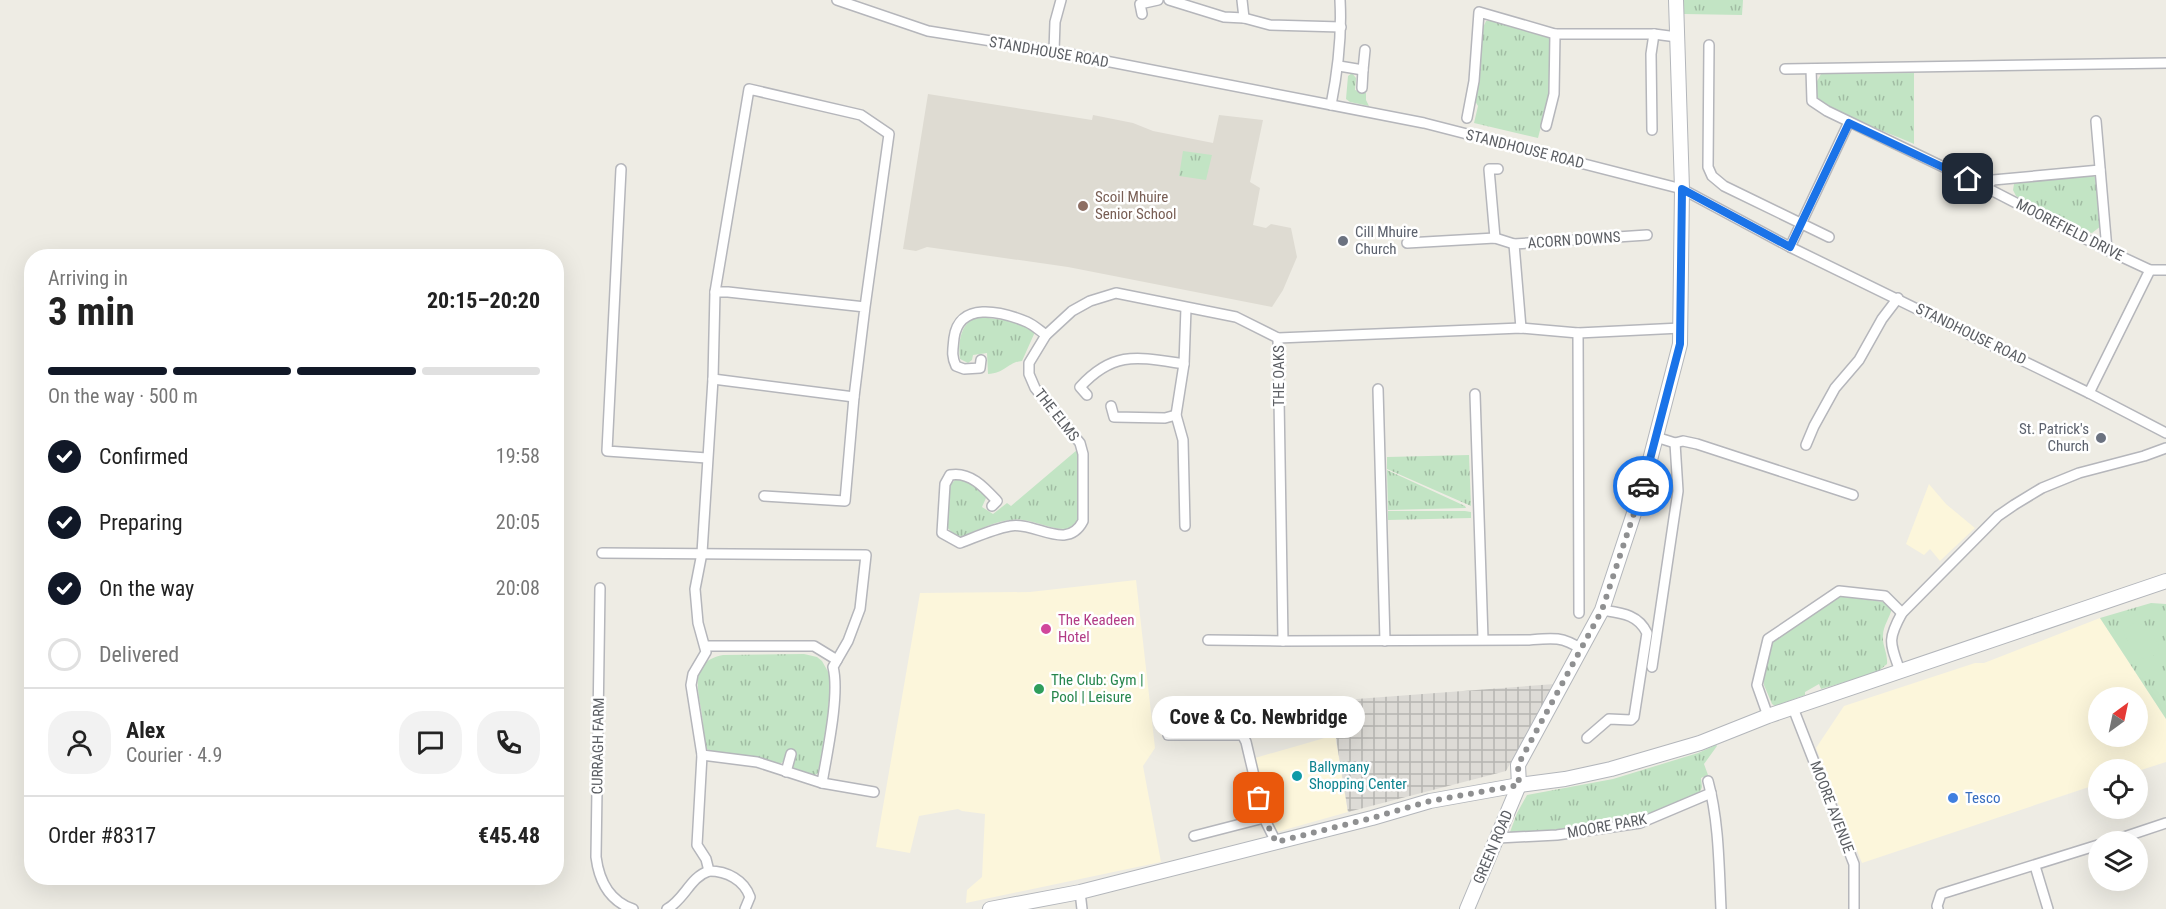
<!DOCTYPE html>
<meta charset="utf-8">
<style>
:root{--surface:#fff;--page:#f2f2f2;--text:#222;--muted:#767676;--line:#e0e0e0;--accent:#111827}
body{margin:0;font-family:"Roboto Condensed",sans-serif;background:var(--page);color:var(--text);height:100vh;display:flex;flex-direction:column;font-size:22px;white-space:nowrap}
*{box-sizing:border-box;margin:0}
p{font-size:20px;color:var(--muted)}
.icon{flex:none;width:33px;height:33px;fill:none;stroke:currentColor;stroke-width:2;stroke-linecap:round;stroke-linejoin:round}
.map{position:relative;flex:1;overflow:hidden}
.drawer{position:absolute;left:24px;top:249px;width:540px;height:636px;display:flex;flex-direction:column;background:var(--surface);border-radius:24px;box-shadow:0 6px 24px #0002}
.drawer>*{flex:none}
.needle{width:39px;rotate:33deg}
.fabs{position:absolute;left:2088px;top:687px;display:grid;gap:12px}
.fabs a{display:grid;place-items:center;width:60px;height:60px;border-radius:50%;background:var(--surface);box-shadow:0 6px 24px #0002;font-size:30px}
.pin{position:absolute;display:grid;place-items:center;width:51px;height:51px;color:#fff;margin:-26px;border-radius:12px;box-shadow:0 3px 9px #0006}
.courier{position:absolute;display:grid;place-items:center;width:60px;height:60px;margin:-30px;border:4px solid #1a73e8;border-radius:50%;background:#fff;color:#222;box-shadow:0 2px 8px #0007}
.bubble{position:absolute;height:42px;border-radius:21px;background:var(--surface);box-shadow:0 6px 24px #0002;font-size:20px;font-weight:700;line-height:42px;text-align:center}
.overview em{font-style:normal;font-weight:700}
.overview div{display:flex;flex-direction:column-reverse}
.overview{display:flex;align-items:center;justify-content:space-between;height:102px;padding:0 24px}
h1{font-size:39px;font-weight:700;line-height:45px}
.bar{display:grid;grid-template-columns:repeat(4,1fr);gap:9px 6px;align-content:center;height:72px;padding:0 24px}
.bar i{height:8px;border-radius:4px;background:var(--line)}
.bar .selected{background:var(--accent)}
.bar p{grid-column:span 4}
.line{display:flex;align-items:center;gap:15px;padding:0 24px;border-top:2px solid var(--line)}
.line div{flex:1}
.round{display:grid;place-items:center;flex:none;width:63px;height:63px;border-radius:24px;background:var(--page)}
ol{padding:0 24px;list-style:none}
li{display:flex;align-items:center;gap:18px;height:66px}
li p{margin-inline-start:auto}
li .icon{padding:6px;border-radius:50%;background:var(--accent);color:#fff;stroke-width:4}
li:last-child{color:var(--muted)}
li i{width:33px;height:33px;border:3px solid var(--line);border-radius:50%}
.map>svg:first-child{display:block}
.commercial{fill:#fcf6db;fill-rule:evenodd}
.industrial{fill:url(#industrial-grid)}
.education{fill:#dedbd2}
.grass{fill:url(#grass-tufts)}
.park{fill:#c2e4c4}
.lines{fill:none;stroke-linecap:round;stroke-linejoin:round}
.street-casing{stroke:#b5b6bb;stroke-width:12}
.secondary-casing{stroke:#b3b6bb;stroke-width:16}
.street{stroke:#fff;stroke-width:9}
.secondary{stroke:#fff;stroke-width:14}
.done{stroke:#8f9091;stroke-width:6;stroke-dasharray:0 10.8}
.route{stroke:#1a73e8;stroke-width:8}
.education-dot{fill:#8d6e63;stroke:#fff;stroke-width:2}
.worship-dot{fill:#6b7280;stroke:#fff;stroke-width:2}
.hotel-dot{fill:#d1479c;stroke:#fff;stroke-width:2}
.leisure-dot{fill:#2e9e5b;stroke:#fff;stroke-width:2}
.culture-dot{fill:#0f9aa8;stroke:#fff;stroke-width:2}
.shop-dot{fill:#3f7fe0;stroke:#fff;stroke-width:2}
.labels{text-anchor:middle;stroke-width:5;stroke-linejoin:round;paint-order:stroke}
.street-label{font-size:15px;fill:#5c5f64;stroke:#fff}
.education-label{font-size:15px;fill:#785e54;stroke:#fff;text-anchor:start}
.worship-label{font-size:15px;fill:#5b616d;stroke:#fff;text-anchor:start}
.hotel-label{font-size:15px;fill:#b23c85;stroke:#fff;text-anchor:start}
.leisure-label{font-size:15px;fill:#27864d;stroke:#fff;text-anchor:start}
.culture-label{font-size:15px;fill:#0d838f;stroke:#fff;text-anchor:start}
.shop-label{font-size:15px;fill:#366cbe;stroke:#fff;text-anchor:start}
</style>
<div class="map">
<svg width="2166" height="909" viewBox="0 0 2166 909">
<defs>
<pattern id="industrial-grid" width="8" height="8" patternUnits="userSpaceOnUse" patternTransform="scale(1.5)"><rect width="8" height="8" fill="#dddbd6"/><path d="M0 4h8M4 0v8" fill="none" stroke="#b6b5b1"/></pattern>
<pattern id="grass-tufts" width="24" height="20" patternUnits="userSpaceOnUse" patternTransform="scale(1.5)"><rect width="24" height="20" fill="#c2e4c4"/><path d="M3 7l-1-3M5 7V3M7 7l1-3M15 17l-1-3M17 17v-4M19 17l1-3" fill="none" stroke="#a1bca3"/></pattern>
</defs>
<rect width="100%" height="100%" fill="#eeece4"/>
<g class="commercial">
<path d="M1929 484 1946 504 1975 528 1940 561 1930 549 1924 555 1906 544Z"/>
<path d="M1136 580 1155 748 1143 766 1161 862 966 903 967 890 982 877 985 814 962 811 958 809 919 816 910 853 876 847 920 593 1030 592Z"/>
<path d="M2100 618 2166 719V762L2138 771V770H2098V784L1862 863 1816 748 1844 706 1975 663H1984ZM2098 698H2138V736H2098Z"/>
<path d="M1335 735 1348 812 1277 832 1267 827 1255 758Z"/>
</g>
<path class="industrial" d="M1555 684 1506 771 1348 812 1330 701Z"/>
<path class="education" d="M928 94 1092 120 1093 115 1133 123 1153 131 1213 143 1219 115 1263 120 1250 182 1260 188 1253 225 1266 228 1271 224 1291 228 1297 257 1283 290 1272 307 1068 267 927 247 916 251 903 249Z"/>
<g class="grass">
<path d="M1683 0H1743L1742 15 1684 14Z"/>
<path d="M1493 20C1511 26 1530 29 1548 36L1550 40 1549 95 1538 138 1474 123 1478 106 1475 101 1481 62V32L1486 21Z"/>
<path d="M1352 73 1356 78 1355 90 1366 93V100L1369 106 1350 102 1346 99 1348 76Z"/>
<path d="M1914 73V144C1890 133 1835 114 1817 97L1816 83 1821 74Z"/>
<path d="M1183 151 1212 155 1206 180 1179 176Z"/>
<path d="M2091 175 2095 177 2097 183 2101 226 2092 233 2083 231 2016 196 2013 190 2014 184 2018 183Z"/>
<path d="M979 317 1014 321 1035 332 1022 361C1008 362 1006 373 988 374L987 353 973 355 972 360 968 363 960 359C958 343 960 321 979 317Z"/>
<path d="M1077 450 1078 516 1076 522 1069 529C1052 530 1039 522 1023 520 1002 517 980 530 960 537L954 535 947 527 950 485 958 477C968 478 983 488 986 498L982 507 993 514 1007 503 1011 506Z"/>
<path d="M1469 455 1471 506 1387 469V457Z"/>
<path d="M1387 470 1465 506 1466 508 1388 510Z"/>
<path d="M1388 511H1465L1471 512V518L1388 520Z"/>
<path d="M1839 596 1884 602 1892 608C1890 618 1883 625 1883 636 1882 645 1888 654 1887 664L1876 673 1821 689 1819 684 1805 692V695L1775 706 1772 704 1764 685V675L1773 642Z"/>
<path d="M2151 603 2166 604V719L2100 618Z"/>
<path d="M804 654 817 657 822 661 831 677 827 723 818 773 814 776 794 769 787 752 783 762 779 764 757 757 711 751 705 748C704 735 703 722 701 709 697 686 691 661 723 655Z"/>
<path d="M1716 745 1717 746 1704 764 1708 775 1701 778 1702 787 1700 792 1662 809 1638 818 1519 835 1510 832 1517 813 1527 795 1613 779 1698 753Z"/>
</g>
<path class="park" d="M2135 622C2146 624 2153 636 2159 645L2158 651 2148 661C2136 656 2126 643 2123 630Z"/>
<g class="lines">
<g class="street-casing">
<g id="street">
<path d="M837 0 928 31 1054 51 1424 123 1682 189 1790 247 2089 393 2166 433"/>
<path d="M1169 0 1224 17 1244 18 1270 25 1341 27"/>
<path d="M1242 0 1244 18"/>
<path d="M1142 14 1140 4 1158 0"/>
<path d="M1709 45 1708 167 1712 176 1724 186 1829 237"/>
<path d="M1054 51 1055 22 1061 0"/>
<path d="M1339 66 1363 70 1365 50"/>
<path d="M1785 69 2166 63"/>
<path d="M1811 69 1812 101 1827 111 1985 187 2107 250 2150 270H2166"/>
<path d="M1362 88 1363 70"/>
<path d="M1331 105C1338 70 1342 36 1340 0"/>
<path d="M1467 118 1474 81 1479 12 1555 34H1654L1677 37"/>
<path d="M2096 121 2107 250"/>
<path d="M1546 126 1554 94 1555 34"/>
<path d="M1652 130 1651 54 1654 34"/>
<path d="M621 169 607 451 707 458"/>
<path d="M1985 187 1993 180 2100 170"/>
<path d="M1495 238 1489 169H1498"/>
<path d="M1407 243 1495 238 1514 244"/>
<path d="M1790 247 1849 122"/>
<path d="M715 292 713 379 702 553 695 589 698 623 706 652 693 674 691 685 702 755 697 845 706 859 709 871C727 871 744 880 750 897L745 909"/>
<path d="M1521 328 1514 244 1647 235"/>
<path d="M1578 333 1579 613"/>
<path d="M981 360 980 368 964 369 956 366C951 356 953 349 954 338 959 301 1001 311 1027 322 1034 325 1040 331 1046 335"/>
<path d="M713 379 854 397 865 307 728 292H715L749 89 861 115 889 134 865 307"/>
<path d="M1378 389 1385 641"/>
<path d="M2089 393 2150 270"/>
<path d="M1475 394 1483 639"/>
<path d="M1087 395 1080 387C1114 350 1138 357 1184 364"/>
<path d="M1111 406 1114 417 1165 418 1176 415"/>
<path d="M1656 437 1675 443 1683 441 1697 444 1853 495"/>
<path d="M1806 445 1814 426 1835 388 1859 360 1882 319 1898 298"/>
<path d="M764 496 845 501 854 397"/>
<path d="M992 506 997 501C985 488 970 471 950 475L945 484 942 533 960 543C976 537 993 529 1010 526 1035 521 1067 552 1083 521V454L1080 443 1035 388 1029 374V363L1046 335 1072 311 1090 301 1116 293 1236 317 1278 338"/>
<path d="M1185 526 1183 440 1176 415 1184 364 1186 308"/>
<path d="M602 553 866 555 860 609 848 641 837 660 814 646H705"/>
<path d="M600 588 596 857C599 880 609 901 633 909"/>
<path d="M1208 640 1283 641 1529 640C1551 638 1562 636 1581 649"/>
<path d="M1283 641 1278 338 1521 328 1578 333 1681 328"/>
<path d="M1652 667 1678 491 1675 443"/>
<path d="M1900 671C1890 643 1887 640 1902 613L1998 516 2014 505 2042 488 2079 473 2144 456 2166 448"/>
<path d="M1239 704 1240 730 1246 742 1264 818 1276 842"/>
<path d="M1793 708 1854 864V909"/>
<path d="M1768 716 1757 685 1768 639 1839 591 1885 596 1902 613"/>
<path d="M1240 731 1291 732 1303 730"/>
<path d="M1168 735H1242"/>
<path d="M1587 738 1609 719 1631 720 1634 717 1647 633C1638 614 1621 613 1602 610"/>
<path d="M702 755 757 762 822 783C827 753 840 694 833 667L837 660"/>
<path d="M786 772 791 754"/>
<path d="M1708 781C1719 821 1719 867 1721 909"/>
<path d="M822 783 874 792"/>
<path d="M1194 836 1264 818"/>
<path d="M1498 838 1557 835 1640 823 1711 793"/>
<path d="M2109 842 2166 823"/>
<path d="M2035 866 2048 909"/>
<path d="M1080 892 1082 909"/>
<path d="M667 909C685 899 690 877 709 871"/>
<path d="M1938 909 1937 906 1941 894 2098 845"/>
</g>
</g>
<g class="secondary-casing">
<g id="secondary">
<path d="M990 909 1080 892 1372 818 1430 801 1519 785 1565 779 1611 769 1700 743 1768 716 2166 581"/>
<path d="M1467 909 1519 785 1518 765 1602 610 1644 483 1680 344 1682 189 1676 0"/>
</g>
</g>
<use href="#street" class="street"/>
<use href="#secondary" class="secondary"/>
</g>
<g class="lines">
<path class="done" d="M1259 798 1264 818 1276 842 1372 818 1430 801 1519 785 1518 765 1602 610 1643 486"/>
<path class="route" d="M1643 486 1680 344 1682 189 1790 247 1849 123 1968 179"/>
</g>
<circle class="education-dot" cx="1083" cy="206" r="6"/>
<g class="worship-dot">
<circle cx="1343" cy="241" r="6"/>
<circle cx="2101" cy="438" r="6"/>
</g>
<circle class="hotel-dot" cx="1046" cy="629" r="6"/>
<circle class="leisure-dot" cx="1039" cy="689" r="6"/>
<circle class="culture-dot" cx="1297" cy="776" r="6"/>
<circle class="shop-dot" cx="1953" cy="798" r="6"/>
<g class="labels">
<g class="street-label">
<text transform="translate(1049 52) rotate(10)" y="5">STANDHOUSE ROAD</text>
<text transform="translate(1525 149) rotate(14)" y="5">STANDHOUSE ROAD</text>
<text transform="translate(2070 230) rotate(27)" y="5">MOOREFIELD DRIVE</text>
<text transform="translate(1574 240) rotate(-4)" y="5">ACORN DOWNS</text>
<text transform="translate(1971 334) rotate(26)" y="5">STANDHOUSE ROAD</text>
<text transform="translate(1279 376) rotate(-90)" y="5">THE OAKS</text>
<text transform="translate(1057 415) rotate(52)" y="5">THE ELMS</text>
<text transform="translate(598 746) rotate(-89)" y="5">CURRAGH FARM</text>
<text transform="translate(1832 807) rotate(69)" y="5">MOORE AVENUE</text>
<text transform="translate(1607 826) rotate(-10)" y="5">MOORE PARK</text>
<text transform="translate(1493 847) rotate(-67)" y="5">GREEN ROAD</text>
</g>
<g class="education-label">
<text x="1095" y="202">Scoil Mhuire<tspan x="1095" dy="17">Senior School</tspan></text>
</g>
<g class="worship-label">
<text x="1355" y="237">Cill Mhuire<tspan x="1355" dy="17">Church</tspan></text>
<text x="2089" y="434" text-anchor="end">St. Patrick's<tspan x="2089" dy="17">Church</tspan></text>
</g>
<g class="hotel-label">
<text x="1058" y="625">The Keadeen<tspan x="1058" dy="17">Hotel</tspan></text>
</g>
<g class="leisure-label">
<text x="1051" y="685">The Club: Gym |<tspan x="1051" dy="17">Pool | Leisure</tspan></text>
</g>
<g class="culture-label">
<text x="1309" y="772">Ballymany<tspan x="1309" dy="17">Shopping Center</tspan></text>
</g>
<g class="shop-label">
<text x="1965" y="803">Tesco</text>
</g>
</g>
</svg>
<div class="fabs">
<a><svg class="needle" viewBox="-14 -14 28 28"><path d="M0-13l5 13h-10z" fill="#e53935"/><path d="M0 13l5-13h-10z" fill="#767676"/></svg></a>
<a><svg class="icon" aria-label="locate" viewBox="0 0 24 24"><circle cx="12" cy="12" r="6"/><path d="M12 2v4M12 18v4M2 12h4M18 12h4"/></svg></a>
<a><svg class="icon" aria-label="layers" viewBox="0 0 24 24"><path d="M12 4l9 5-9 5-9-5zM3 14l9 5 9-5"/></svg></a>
</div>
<div class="pin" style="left:1259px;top:798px;background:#ea580c"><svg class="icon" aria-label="bag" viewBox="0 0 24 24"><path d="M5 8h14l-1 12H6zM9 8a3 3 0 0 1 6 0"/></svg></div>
<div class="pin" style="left:1968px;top:179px;background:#1f2937"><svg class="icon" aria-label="home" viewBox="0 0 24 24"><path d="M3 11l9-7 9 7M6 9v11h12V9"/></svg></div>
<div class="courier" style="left:1643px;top:486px"><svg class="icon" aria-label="car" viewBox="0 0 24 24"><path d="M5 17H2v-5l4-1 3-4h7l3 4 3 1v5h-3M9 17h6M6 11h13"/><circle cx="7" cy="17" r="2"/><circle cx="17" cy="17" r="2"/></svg></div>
<div class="bubble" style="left:1152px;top:696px;width:213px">Cove &amp; Co. Newbridge</div>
<section class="drawer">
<div class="overview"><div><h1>3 min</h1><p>Arriving in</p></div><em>20:15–20:20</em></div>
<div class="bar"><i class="selected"></i><i class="selected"></i><i class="selected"></i><i></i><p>On the way · 500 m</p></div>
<ol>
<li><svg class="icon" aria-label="check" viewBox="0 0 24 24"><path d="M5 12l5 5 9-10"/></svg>Confirmed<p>19:58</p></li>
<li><svg class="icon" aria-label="check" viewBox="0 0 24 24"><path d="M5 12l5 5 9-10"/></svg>Preparing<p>20:05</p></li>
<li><svg class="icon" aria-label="check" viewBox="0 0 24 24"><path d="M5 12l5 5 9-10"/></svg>On the way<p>20:08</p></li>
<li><i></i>Delivered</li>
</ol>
<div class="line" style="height:108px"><a class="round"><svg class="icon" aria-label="person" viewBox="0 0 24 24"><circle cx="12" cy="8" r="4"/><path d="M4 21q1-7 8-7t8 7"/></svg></a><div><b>Alex</b><p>Courier · 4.9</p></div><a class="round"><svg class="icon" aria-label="chat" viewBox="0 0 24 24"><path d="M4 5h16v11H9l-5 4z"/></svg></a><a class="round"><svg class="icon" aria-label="phone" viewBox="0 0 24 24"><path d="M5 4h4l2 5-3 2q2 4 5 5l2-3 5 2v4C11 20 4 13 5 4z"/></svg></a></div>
<div class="line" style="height:78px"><div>Order #8317</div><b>€45.48</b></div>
</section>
</div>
